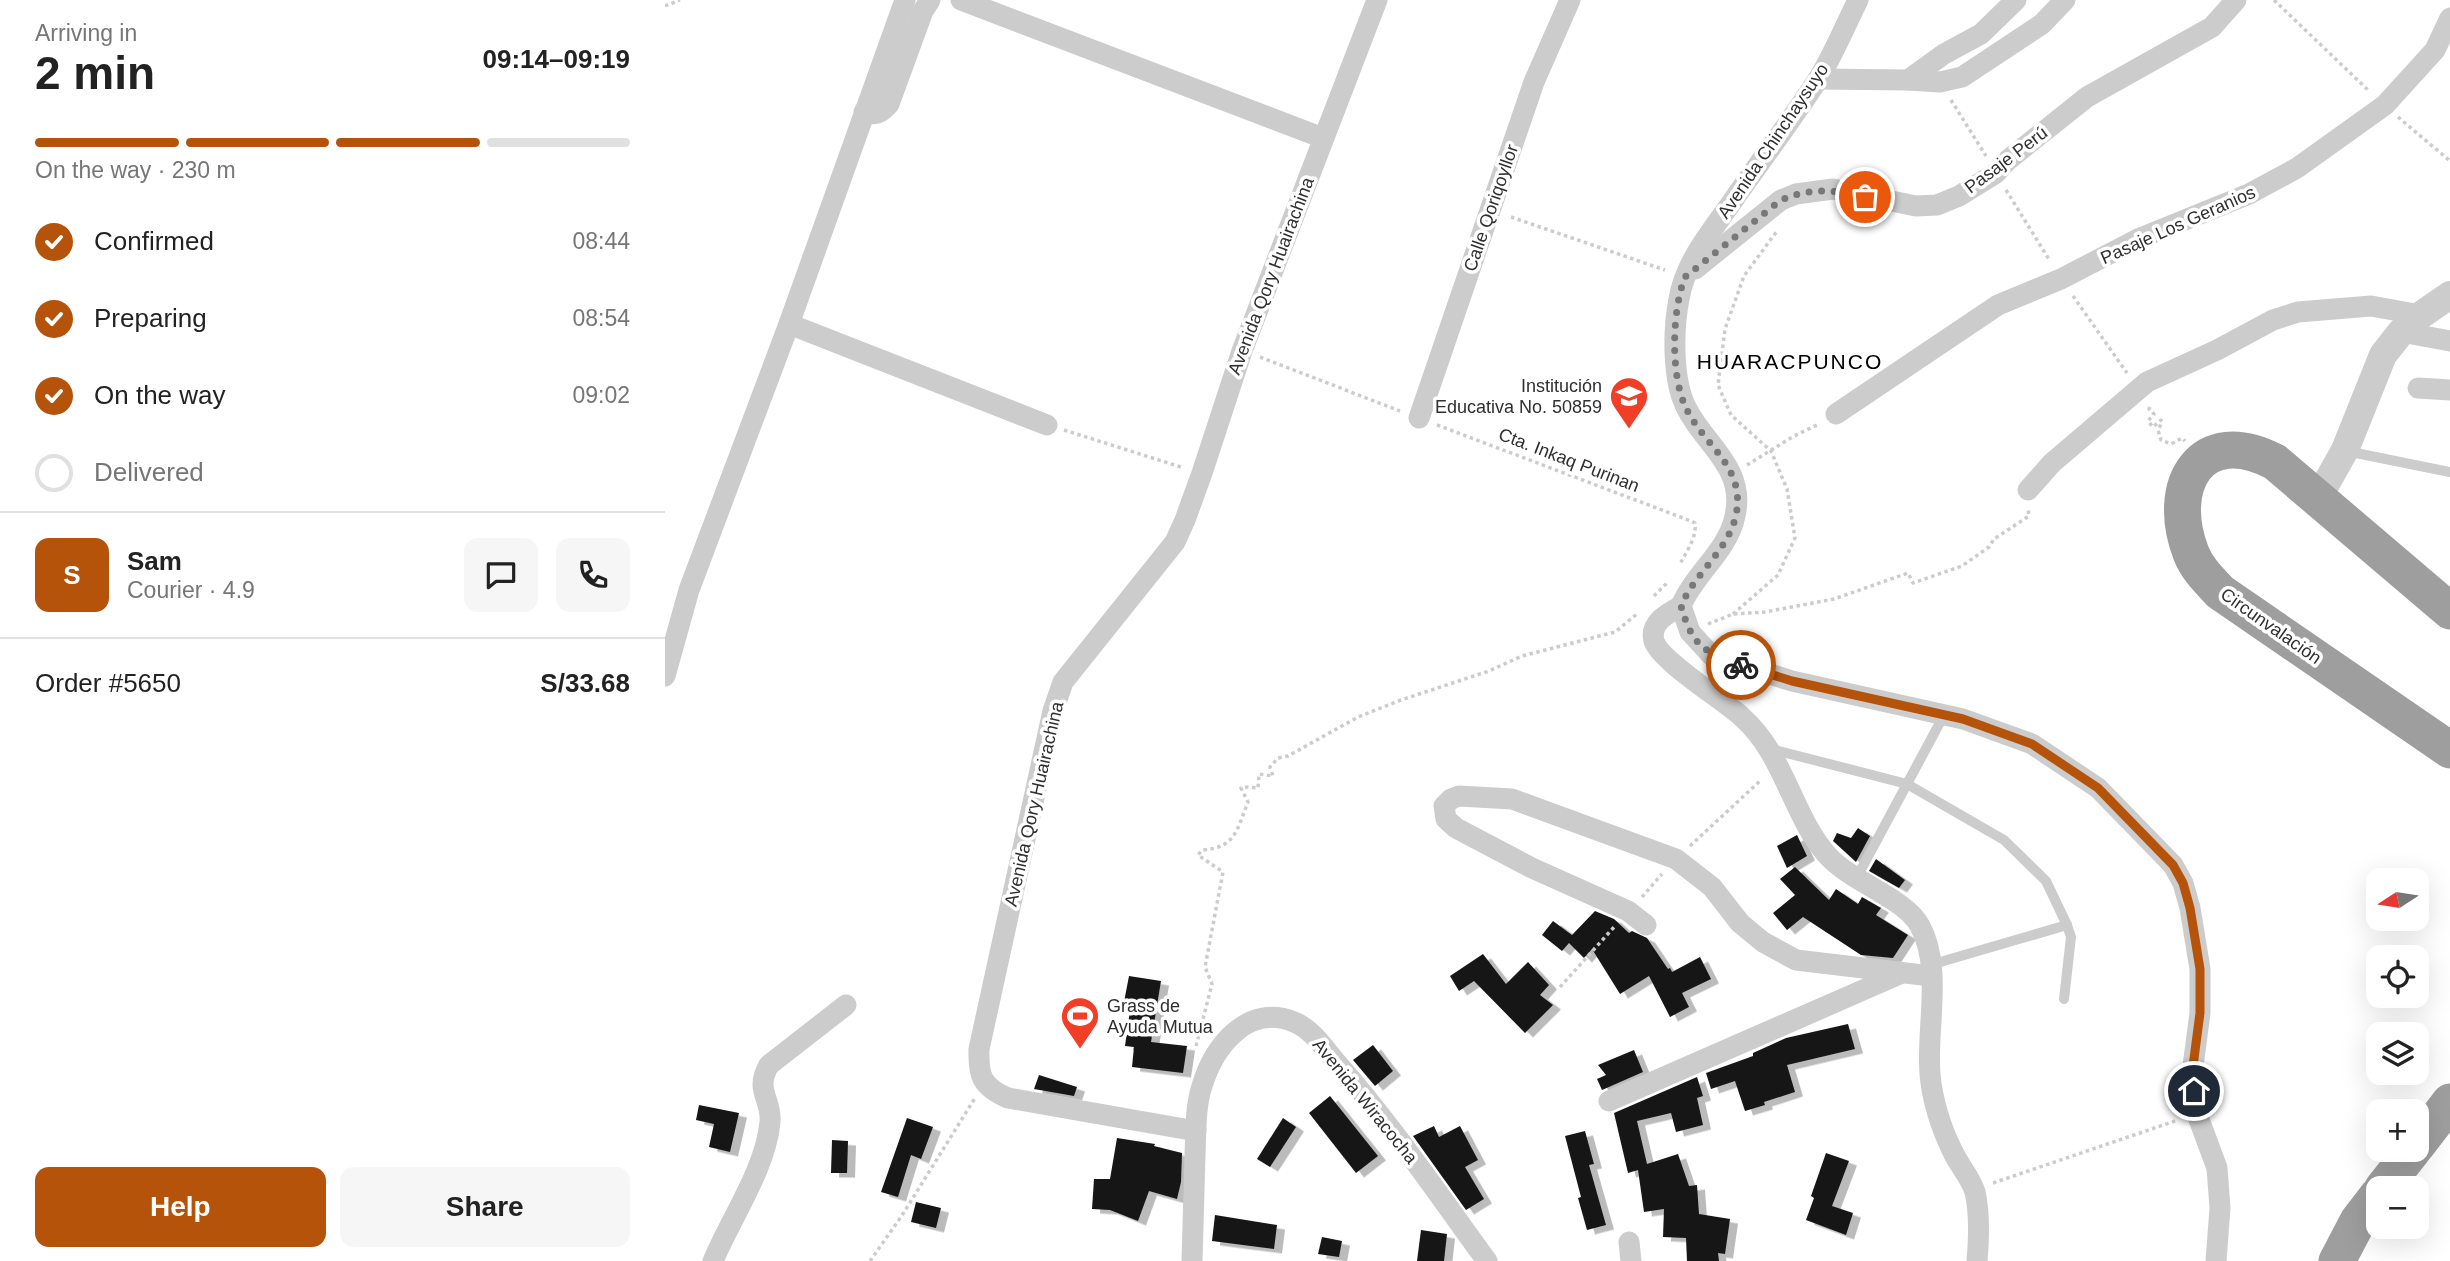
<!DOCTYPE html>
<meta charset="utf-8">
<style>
:root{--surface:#fff;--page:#f6f6f6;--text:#222;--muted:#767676;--line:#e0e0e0;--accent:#b45309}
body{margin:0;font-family:Helvetica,sans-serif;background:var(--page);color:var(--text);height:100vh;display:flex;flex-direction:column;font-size:26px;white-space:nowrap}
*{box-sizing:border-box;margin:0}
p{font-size:23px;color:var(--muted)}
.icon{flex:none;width:38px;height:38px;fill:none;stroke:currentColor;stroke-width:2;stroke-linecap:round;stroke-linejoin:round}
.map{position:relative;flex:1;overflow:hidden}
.sheet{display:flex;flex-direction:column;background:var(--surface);width:665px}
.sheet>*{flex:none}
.needle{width:46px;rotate:258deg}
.controls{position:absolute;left:1701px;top:868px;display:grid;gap:14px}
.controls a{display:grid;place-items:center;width:63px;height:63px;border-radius:14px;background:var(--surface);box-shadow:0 7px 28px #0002;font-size:35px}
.pin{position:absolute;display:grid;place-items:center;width:60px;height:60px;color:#fff;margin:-30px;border:4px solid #fff;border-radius:50%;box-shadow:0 2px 7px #0007}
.courier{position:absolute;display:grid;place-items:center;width:70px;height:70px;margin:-35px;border:5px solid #b45309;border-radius:50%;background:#fff;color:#222;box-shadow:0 2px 9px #0007}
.overview em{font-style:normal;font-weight:700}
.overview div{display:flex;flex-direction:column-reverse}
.overview{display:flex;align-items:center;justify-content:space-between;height:119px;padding:0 35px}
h1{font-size:46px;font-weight:700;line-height:52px}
.bar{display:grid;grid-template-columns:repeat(4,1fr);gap:10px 7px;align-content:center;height:84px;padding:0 35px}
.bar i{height:9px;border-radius:5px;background:var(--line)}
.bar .active{background:var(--accent)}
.bar p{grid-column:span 4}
.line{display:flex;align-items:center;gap:18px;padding:0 35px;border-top:2px solid var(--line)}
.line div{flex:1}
.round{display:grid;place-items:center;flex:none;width:74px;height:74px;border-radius:14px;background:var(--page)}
ol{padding:0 35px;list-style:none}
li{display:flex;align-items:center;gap:21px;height:77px}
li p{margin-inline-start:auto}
li .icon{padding:7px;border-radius:50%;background:var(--accent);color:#fff;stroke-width:4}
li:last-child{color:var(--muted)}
li i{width:38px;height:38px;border:4px solid var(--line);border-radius:50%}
.action{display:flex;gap:14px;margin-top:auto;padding:14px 35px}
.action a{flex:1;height:80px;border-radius:14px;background:var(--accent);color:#fff;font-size:28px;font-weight:700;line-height:80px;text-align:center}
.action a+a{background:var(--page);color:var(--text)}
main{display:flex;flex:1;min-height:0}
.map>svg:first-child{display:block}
.building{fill:#161616;filter:url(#shadow)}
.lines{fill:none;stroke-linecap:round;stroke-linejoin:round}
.path{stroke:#ccc;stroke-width:3.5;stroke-dasharray:3.5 3.5;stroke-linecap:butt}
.service{stroke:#ccc;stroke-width:10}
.minor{stroke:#ccc;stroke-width:21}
.tertiary{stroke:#ccc;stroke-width:28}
.trunk{stroke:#9e9e9e;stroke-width:37}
.done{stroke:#787878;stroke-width:7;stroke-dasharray:0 12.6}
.route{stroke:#b45309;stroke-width:9}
.labels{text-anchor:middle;stroke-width:7;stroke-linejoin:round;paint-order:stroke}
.street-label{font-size:18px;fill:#2f2f2f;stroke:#fff}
.poi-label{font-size:18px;fill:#2f2f2f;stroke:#fff;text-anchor:end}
.quarter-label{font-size:21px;letter-spacing:2px;fill:#000;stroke:#fff}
</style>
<main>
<section class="sheet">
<div class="overview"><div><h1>2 min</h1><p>Arriving in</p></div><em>09:14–09:19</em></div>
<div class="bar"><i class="active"></i><i class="active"></i><i class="active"></i><i></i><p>On the way · 230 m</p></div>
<ol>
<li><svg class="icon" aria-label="check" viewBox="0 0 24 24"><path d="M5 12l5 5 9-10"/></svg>Confirmed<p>08:44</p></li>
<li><svg class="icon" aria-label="check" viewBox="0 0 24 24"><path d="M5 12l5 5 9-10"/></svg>Preparing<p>08:54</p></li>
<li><svg class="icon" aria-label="check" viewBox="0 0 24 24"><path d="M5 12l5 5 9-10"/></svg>On the way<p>09:02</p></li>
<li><i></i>Delivered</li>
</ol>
<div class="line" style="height:126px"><b class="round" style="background:var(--accent);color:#fff">S</b><div><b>Sam</b><p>Courier · 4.9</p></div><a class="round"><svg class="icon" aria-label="chat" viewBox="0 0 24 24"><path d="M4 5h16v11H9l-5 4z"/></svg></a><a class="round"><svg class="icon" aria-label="phone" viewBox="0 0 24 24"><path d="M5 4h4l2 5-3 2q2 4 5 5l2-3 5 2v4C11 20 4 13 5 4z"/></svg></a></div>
<div class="line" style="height:91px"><div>Order #5650</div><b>S/33.68</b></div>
<div class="action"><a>Help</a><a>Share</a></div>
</section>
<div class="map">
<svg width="1785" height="1261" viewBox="0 0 1785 1261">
<defs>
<filter id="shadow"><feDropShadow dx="8" dy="4.5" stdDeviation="0" flood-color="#0004"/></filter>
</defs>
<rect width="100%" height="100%" fill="#fff"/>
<g class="building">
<path d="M1193 828 1205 836 1191 862 1168 841 1172 833 1186 838Z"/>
<path d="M1132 835 1142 856 1122 868 1112 846Z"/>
<path d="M1211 859 1240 880 1234 888 1204 871Z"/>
<path d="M1130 867 1164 900 1171 889 1193 904 1197 897 1216 908 1211 915 1243 935 1228 958 1196 955 1138 917 1122 930 1108 913 1130 895 1115 879Z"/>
<path d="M930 911 949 919 964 933 967 931 982 938 1003 969 1005 968 1007 972 1035 957 1046 979 1017 993 1024 1007 1005 1017 984 976 955 994 927 949 919 958 904 943 897 951 877 935 888 921 907 935Z"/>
<path d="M818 954 841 984 863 962 884 985 875 995 888 1005 860 1033 809 981 794 991 785 976Z"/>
<path d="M464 976 496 981 486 1042 522 1046 518 1073 467 1067 469 1047 460 1046 466 1003 459 1002Z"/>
<path d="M1183 1024 1190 1049 1122 1065 1130 1092 1099 1102 1100 1105 1080 1111 1070 1081 1046 1089 1041 1073 1088 1056V1053L1121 1038Z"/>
<path d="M708 1045 728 1071 710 1086 688 1060Z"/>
<path d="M969 1050 978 1072 937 1090 932 1079 941 1075 933 1065Z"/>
<path d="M374 1075 412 1087 409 1096 369 1089Z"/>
<path d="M1032 1077 1038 1096 1032 1098 1038 1125 1011 1132 1006 1113 972 1121 982 1164 1013 1154 1024 1186 1032 1185 1034 1214 1065 1219 1060 1254 1053 1253 1054 1261H1022L1021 1238 998 1237 999 1209 979 1212 973 1170 963 1173 949 1113Z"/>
<path d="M665 1096 713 1156 691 1173 644 1113Z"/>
<path d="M34 1105 74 1113 65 1152 44 1147 49 1124 31 1120Z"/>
<path d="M242 1118 268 1127 256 1159 246 1155 233 1197 216 1192Z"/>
<path d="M618 1118 631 1127 605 1167 592 1159Z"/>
<path d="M769 1126 774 1137 795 1126 813 1160 800 1167 819 1199 801 1210 748 1136Z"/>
<path d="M920 1131 929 1164 924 1165 941 1225 922 1230 913 1198 916 1197 900 1136Z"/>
<path d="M452 1138 490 1144 489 1146 517 1153 516 1182 512 1199 484 1191 473 1221 445 1210 427 1209 429 1179H445Z"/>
<path d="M167 1140 183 1141 182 1173H166Z"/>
<path d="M1161 1153 1184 1161 1167 1206 1188 1213 1181 1235 1141 1220 1149 1198 1146 1196Z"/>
<path d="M251 1202 276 1208 271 1228 246 1222Z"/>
<path d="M550 1215 612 1225 609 1249 547 1241Z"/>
<path d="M756 1230 782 1234 779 1261H752Z"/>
<path d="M657 1237 677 1241 674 1257 653 1254Z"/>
</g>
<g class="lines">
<g class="path">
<path d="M1609 0 1704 91"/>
<path d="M0 6 15 0"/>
<path d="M1286 100 1321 156"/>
<path d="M1733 117 1785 161"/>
<path d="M1341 190 1385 261"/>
<path d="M846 217 1000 270"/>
<path d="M1408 296 1462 373"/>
<path d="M595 357 735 411"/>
<path d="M1485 407 1484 409 1489 414 1483 421 1488 427 1496 420 1497 422 1493 430 1496 440 1506 444 1517 438 1520 441"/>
<path d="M772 425 1026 521 1030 523C1032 538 1021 552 1015 564"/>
<path d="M399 430 519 468"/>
<path d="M1082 465 1129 436 1154 424"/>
<path d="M989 596 1003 582"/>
<path d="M1068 614 1113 575 1130 538 1122 489 1106 451 1066 415 1053 385 1060 329 1079 276 1112 231"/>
<path d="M1043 624 1068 614 1100 612 1169 599 1243 573 1248 583 1297 566 1324 547 1329 539 1364 516 1363 509"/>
<path d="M1025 846 1096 780"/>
<path d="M977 897 997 874"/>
<path d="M895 987 950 926"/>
<path d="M531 1046 547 984 540 967 558 872 533 855 537 850C571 848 572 829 583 802L576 788 583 787 593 788 594 774 608 776 605 767 613 758 623 756 693 717 736 700 824 671 857 656 950 632 972 614"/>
<path d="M1328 1183 1513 1120"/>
<path d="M205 1261 236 1217 310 1098"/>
</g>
<g class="service">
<path d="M1681 451 1785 472"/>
<path d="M1106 749 1242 784 1339 840 1381 881 1402 925 1406 937 1399 999"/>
<path d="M1191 879 1279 715"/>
<path d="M1265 965 1402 925"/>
</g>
<g class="minor">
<path d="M296 0 658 138"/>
<path d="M1193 0C1180 26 1168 56 1152 81 1125 122 1095 162 1067 202 1046 232 1020 262 1014 299 1008 330 1007 381 1022 409 1040 445 1081 468 1070 516 1063 551 1029 574 1016 606L1025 632 1047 656 1127 681 1298 719 1367 744 1433 788 1508 865 1518 883 1525 908 1535 969V1013L1528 1066 1529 1091 1532 1114 1552 1168 1555 1208 1551 1261"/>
<path d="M1154 79 1243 80 1279 54 1316 34 1351 0"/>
<path d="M1243 80 1275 82 1297 77 1377 24 1400 0"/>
<path d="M199 112C211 116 216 113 224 104L258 11 265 0"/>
<path d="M1030 269 1116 200 1131 194 1168 189 1251 206 1272 205 1294 196 1331 173 1343 160 1422 97 1547 27 1571 0"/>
<path d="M124 324 382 425"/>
<path d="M1736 332 1785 341"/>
<path d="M1753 388 1785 390"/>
<path d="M1171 414 1333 305 1396 279 1473 239 1584 194 1632 168 1720 105 1770 50 1785 18"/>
<path d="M754 418 869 82 905 0"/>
<path d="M1363 490 1387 463 1482 382 1552 350 1608 320 1633 312 1706 306 1756 315"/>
<path d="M1016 606C1003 613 984 623 989 641 995 661 1059 700 1077 717 1120 755 1127 816 1163 856 1188 883 1240 898 1255 926 1278 968 1261 1029 1265 1074 1267 1099 1276 1128 1287 1150 1293 1164 1306 1178 1310 1192 1315 1214 1314 1239 1312 1261"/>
<path d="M0 676 24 590 124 324 240 0"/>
<path d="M981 925 963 911 867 868 791 828 781 819 779 806 786 799 794 796 847 799 1011 859 1047 887 1075 923 1098 942 1131 960 1266 976"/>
<path d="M944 1101 1237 973"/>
<path d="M531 1131 343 1098C317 1087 313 1076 314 1049L388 711 398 682 510 542 520 520 537 473 577 351 712 0"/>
<path d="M964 1242 966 1261"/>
<path d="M48 1261C66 1218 101 1168 105 1122 107 1098 89 1091 104 1065L181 1005"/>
<path d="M527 1261C528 1226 529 1190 530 1155 531 1133 530 1107 537 1086 549 1046 583 1003 629 1022 647 1029 659 1048 671 1062 726 1124 773 1194 822 1261"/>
</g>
<path class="tertiary" d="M1653 498 1680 450 1718 355 1736 332 1756 315 1785 295"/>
<g class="trunk">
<path d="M1785 611 1610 462C1535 423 1500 486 1526 553 1532 569 1544 580 1555 592L1785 750"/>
<path d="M1752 1145 1785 1102"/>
<path d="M1718 1188 1748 1150"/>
<path d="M1672 1261 1693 1221 1713 1195"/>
</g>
</g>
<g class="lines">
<path class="done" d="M1076 665C1039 653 1027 645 1016 606 1029 574 1063 551 1071 515 1081 466 1039 446 1021 408 1005 375 1007 310 1020 277L1116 200C1147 187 1168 190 1200 197"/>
<path class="route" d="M1076 665 1127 681 1298 719 1367 744 1433 788 1508 865 1518 883 1525 908 1535 969V1013L1528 1066 1529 1091"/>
</g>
<defs>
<g id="school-pin" transform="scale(2.0125)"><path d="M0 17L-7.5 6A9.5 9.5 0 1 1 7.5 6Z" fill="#f13e26" stroke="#fff"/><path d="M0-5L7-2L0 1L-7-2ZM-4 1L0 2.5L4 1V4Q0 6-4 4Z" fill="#fff"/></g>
<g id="stadium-pin" transform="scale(2.0125)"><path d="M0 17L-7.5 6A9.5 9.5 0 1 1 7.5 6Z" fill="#f13e26" stroke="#fff"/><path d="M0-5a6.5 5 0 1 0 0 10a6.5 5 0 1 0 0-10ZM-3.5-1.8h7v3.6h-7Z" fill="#fff"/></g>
</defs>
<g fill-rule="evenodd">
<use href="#school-pin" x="964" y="396"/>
<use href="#stadium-pin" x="415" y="1016"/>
</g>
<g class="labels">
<g class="street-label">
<text transform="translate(1108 141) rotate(-56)" y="6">Avenida Chinchaysuyo</text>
<text transform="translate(1341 160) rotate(-37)" y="6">Pasaje Perú</text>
<text transform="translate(826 208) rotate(-71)" y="6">Calle Qoriqoyllor</text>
<text transform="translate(1513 225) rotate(-24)" y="6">Pasaje Los Geranios</text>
<text transform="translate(606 276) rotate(-69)" y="6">Avenida Qory Huairachina</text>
<text transform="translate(904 460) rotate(21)" y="6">Cta. Inkaq Purinan</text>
<text transform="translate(1606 626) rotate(35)" y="6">Circunvalación</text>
<text transform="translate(369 804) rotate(-77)" y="6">Avenida Qory Huairachina</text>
<text transform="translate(700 1101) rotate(51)" y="6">Avenida Wiracocha</text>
</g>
<g class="poi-label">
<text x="937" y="392">Institución<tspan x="937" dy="21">Educativa No. 50859</tspan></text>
<text x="442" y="1012" text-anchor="start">Grass de<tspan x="442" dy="21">Ayuda Mutua</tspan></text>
</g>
<g class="quarter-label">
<text x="1125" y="369">HUARACPUNCO</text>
</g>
</g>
</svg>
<div class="controls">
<a><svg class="needle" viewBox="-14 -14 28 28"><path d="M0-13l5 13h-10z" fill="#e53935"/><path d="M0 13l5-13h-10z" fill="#767676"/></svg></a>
<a><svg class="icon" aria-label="locate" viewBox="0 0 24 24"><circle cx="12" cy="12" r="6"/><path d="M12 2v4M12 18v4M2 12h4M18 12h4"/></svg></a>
<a><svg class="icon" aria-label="layers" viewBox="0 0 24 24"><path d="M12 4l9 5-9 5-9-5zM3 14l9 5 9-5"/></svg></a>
<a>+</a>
<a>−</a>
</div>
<div class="pin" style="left:1200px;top:197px;background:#ea580c"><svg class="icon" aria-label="bag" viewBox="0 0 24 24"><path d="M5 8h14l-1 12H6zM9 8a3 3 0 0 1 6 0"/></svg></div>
<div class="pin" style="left:1529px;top:1091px;background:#1f2937"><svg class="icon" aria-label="home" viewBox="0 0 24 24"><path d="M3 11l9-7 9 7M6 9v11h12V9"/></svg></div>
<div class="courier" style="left:1076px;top:665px"><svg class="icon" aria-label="bike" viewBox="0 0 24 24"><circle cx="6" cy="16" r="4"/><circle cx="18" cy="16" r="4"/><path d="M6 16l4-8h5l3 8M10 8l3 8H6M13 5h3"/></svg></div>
</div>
</main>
